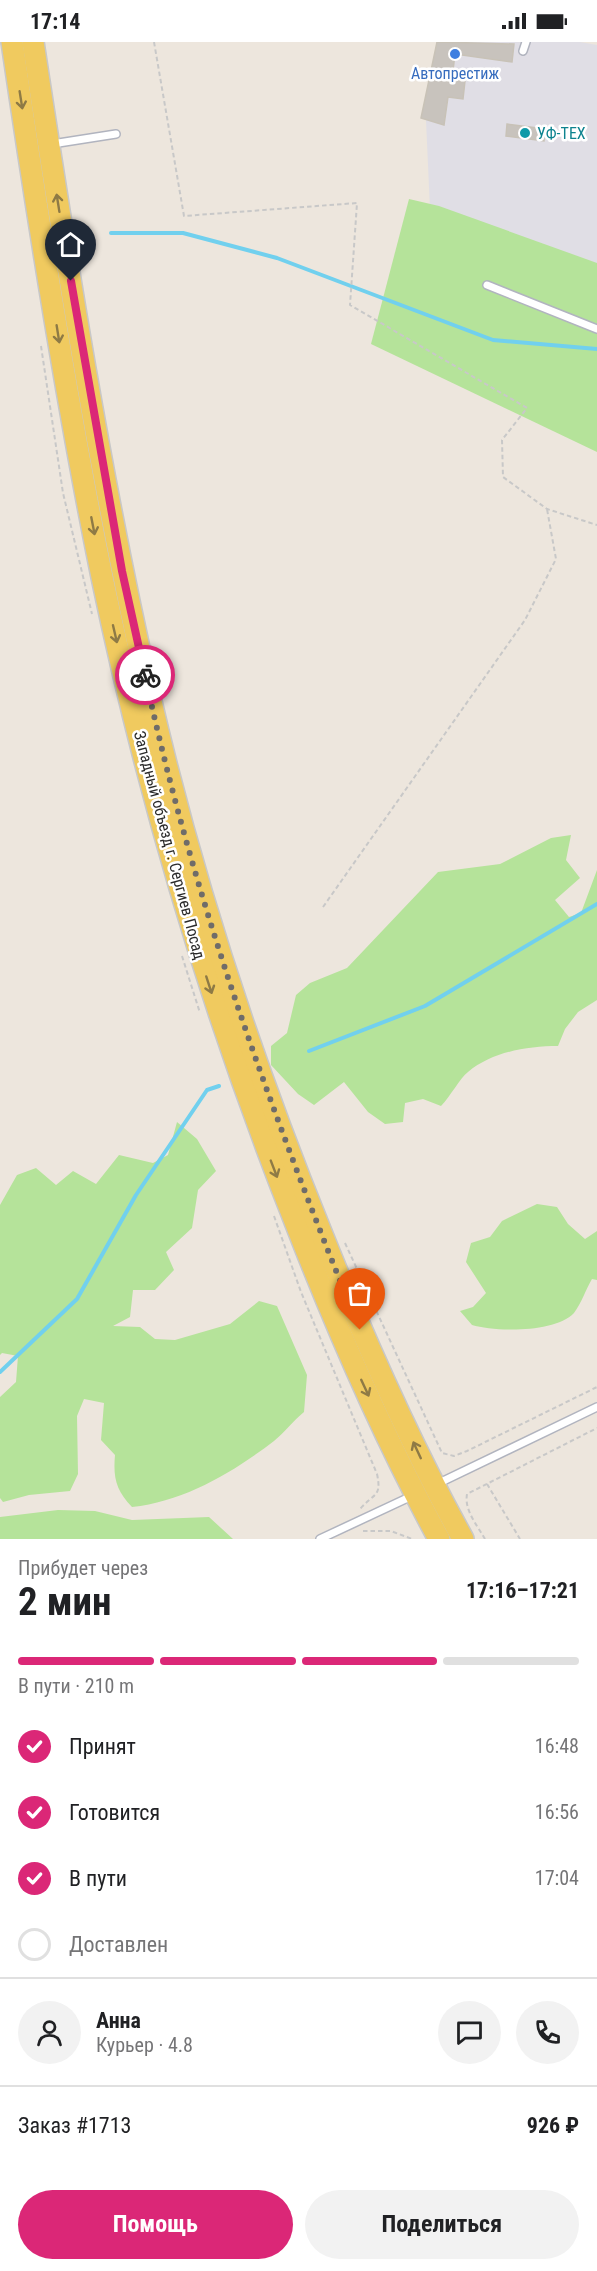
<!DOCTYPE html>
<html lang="ru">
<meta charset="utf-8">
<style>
:root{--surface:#fff;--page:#f2f2f2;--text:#202124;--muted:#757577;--line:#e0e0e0;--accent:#db2777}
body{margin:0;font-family:"Roboto Condensed",sans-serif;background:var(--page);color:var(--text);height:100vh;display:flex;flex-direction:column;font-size:22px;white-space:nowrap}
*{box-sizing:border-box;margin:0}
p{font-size:20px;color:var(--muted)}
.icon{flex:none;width:33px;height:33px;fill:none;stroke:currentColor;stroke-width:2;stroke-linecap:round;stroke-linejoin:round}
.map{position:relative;height:1497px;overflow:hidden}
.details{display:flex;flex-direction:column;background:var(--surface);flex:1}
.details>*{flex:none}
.pin{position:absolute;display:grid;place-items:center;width:51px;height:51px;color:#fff;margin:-62px -26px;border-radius:50% 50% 50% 0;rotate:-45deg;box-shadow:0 0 6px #0007}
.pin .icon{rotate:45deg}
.courier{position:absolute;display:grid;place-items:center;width:60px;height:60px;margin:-30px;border:4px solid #db2777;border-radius:50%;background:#fff;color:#222;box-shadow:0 2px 8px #0007}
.headline em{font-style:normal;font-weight:700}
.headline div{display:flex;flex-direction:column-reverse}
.headline{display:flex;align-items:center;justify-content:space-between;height:102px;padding:0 18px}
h1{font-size:39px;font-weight:700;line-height:45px}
.bar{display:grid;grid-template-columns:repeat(4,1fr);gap:9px 6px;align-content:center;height:72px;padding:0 18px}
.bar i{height:8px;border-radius:4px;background:var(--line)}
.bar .selected{background:var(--accent)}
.bar p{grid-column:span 4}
.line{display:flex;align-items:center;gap:15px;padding:0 18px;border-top:2px solid var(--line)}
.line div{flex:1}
.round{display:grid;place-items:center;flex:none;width:63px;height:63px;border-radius:32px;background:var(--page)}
ol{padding:0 18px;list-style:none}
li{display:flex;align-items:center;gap:18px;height:66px}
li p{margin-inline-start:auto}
li .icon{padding:6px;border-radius:50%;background:var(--accent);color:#fff;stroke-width:4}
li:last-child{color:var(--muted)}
li i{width:33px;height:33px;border:3px solid var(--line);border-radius:50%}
.button{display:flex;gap:12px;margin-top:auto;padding:12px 18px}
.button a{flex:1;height:69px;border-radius:36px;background:var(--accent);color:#fff;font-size:24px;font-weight:700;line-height:69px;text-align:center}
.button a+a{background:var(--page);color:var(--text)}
.status{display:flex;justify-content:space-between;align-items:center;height:42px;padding:0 30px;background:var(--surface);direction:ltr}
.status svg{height:16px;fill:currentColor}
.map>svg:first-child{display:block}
.industrial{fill:#e0dee5}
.green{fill:#b5e39a}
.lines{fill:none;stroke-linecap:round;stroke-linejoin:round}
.stream{stroke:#71d0ee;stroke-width:4}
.building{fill:#c8c3bd;stroke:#c8c2b7;stroke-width:1.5}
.lane-casing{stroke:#b1b4bf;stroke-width:10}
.primary-casing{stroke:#c8c8c8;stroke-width:24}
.path{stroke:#c8c8c8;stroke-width:2;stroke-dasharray:4.5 3;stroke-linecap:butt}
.lane{stroke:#fff;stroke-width:7}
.primary{stroke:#f0ca5f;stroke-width:21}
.oneway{stroke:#8e7a45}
.done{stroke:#6f6c69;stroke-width:6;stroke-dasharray:0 10.8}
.route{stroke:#db2777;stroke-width:8}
.shop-dot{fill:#3f7fe0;stroke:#fff;stroke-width:2}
.culture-dot{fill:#0f9aa8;stroke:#fff;stroke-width:2}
.labels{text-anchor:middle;stroke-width:5;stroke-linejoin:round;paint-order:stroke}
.shop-label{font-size:16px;fill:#366cbe;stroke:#fff}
.culture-label{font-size:16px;fill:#0d838f;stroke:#fff;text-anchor:start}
.street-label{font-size:16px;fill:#2b2b2b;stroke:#fff}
</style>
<div class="status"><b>17:14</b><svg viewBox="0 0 49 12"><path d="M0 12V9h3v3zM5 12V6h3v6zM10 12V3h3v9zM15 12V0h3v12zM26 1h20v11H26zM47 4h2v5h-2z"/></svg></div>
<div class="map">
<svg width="597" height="1497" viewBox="0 0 597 1497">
<rect width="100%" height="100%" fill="#ede6dd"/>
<path class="industrial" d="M437 0H580L597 3V224L430 167 426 78Z"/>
<g class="green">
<path d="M409 157 439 164 597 221V410L371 302Z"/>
<path d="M571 793 566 818 580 836 555 858 569 875 581 871 597 828V958L578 970 565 987 558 1004C527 1004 492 1010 468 1030 460 1036 450 1055 441 1064L423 1057 405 1061 403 1080 385 1082 368 1070 344 1040 314 1063 298 1052 271 1023V1004L287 991 296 953 310 941 347 926 438 830 500 822 551 796Z"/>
<path d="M177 1080 197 1097 216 1129 198 1148 192 1186 166 1210 174 1228 155 1248H133L130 1275 113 1284 140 1285 155 1297 175 1298 230 1282 259 1259 277 1264 307 1333 304 1370C293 1379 285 1390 274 1399 232 1431 185 1459 132 1465 116 1448 113 1436 115 1413L101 1398 104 1361 84 1357 77 1374 78 1432 70 1449 29 1453 3 1460 0 1456V1355L16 1340 18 1314 2 1311 0 1313V1163L17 1133 36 1126 56 1143 73 1129 96 1142 119 1113 153 1121 168 1113Z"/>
<path d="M537 1162 557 1165 568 1182 585 1197 597 1189V1238L592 1237C586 1247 581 1262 574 1271 555 1291 496 1290 472 1283L460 1269 473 1265 486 1251 466 1220 471 1201 490 1195 502 1179Z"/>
<path d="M58 1468 95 1469 132 1478 209 1475 233 1497H0V1475Z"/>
</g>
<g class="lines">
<g class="stream">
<path d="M111 191H183L277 216 493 298 597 307"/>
<path d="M309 1009 425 964 597 862"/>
<path d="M0 1330 77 1257 136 1153 207 1048 219 1044"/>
</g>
</g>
<g class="building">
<path d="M437 0 514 2 512 20 455 12 452 37 465 39 463 57 448 55 444 83 421 76Z"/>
<path d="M507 82 545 87 544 99 506 94Z"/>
</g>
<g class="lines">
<g class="lane-casing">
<g id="lane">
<path d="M523 9 526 0"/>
<path d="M52 102 116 92"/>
<path d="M487 243 597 287"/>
<path d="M437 1442 597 1365"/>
<path d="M320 1497 414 1453"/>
</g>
</g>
<g class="primary-casing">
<g id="primary">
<path d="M12 0C38 179 66 358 102 535 148 756 213 973 296 1182 338 1290 384 1396 439 1497"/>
<path d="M33 0C66 218 100 436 149 651 191 835 250 1015 321 1190 363 1295 408 1398 463 1497"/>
</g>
</g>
<g class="path">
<path d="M154 0 184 174 357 161 350 263 527 366 502 398 503 435 547 467 597 483"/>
<path d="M41 304 63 451 92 572"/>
<path d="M323 865 525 578 556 517 547 467"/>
<path d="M182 914 200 971"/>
<path d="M274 1174 301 1250 377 1432C382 1455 374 1451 360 1467"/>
<path d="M345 1201 442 1411 454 1414 467 1409 597 1345"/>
<path d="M487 1442 520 1497"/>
<path d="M363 1489H391L412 1497"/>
<path d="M485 1497C477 1483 464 1468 467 1452L597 1386"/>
</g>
<use href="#lane" class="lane"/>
<use href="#primary" class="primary"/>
</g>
<defs><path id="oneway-shaft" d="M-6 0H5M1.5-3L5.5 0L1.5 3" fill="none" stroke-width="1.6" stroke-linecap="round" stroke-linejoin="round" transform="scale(1.5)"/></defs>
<g class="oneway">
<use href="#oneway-shaft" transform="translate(21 58) rotate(81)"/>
<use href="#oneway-shaft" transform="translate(58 161) rotate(-99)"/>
<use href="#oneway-shaft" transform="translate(58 292) rotate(81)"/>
<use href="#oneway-shaft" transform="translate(93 484) rotate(79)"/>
<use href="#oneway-shaft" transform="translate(115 592) rotate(77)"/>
<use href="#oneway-shaft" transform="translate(209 943) rotate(72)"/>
<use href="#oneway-shaft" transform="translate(274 1127) rotate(69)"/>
<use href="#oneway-shaft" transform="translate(365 1346) rotate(65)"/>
<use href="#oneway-shaft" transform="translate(417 1408) rotate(-115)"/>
</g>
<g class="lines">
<path class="done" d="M145 633C193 858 273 1075 360 1288"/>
<path class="route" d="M71 239 122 529 145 633"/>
</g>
<circle class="shop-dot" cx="455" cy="12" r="6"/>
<circle class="culture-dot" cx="525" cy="91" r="6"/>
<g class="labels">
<g class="shop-label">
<text x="455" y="37">Автопрестиж</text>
</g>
<g class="culture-label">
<text x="537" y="97">УФ-ТЕХ</text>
</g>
<g class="street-label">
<text transform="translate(170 803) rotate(75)" y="6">Западный объезд г. Сергиев Посад</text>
</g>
</g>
</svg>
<div class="pin" style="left:360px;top:1288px;background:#ea580c"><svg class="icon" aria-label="bag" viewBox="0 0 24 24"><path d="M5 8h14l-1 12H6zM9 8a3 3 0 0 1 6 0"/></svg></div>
<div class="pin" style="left:71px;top:239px;background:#1f2937"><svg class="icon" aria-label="home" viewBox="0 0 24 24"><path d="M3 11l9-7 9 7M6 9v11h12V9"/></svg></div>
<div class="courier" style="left:145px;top:633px"><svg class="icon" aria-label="bike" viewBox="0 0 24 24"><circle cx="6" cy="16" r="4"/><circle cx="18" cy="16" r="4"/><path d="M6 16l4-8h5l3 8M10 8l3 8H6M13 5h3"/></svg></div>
</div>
<section class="details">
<div class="headline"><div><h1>2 мин</h1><p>Прибудет через</p></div><em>17:16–17:21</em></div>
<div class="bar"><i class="selected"></i><i class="selected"></i><i class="selected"></i><i></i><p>В пути · 210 m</p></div>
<ol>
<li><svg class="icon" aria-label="check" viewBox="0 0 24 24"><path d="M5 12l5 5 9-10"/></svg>Принят<p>16:48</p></li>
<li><svg class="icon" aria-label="check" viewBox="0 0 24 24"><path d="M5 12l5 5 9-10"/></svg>Готовится<p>16:56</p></li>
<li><svg class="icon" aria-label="check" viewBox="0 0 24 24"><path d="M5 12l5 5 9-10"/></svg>В пути<p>17:04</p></li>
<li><i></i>Доставлен</li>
</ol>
<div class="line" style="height:108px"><a class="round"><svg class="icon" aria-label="person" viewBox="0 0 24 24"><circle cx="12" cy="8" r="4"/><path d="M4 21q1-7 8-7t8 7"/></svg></a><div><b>Анна</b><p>Курьер · 4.8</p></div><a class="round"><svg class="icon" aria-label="chat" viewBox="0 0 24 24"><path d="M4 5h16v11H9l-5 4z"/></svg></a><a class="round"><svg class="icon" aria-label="phone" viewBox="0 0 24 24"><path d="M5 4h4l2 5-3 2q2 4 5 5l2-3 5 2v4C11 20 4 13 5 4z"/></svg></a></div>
<div class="line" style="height:78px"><div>Заказ #1713</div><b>926 ₽</b></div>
<div class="button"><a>Помощь</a><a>Поделиться</a></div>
</section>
